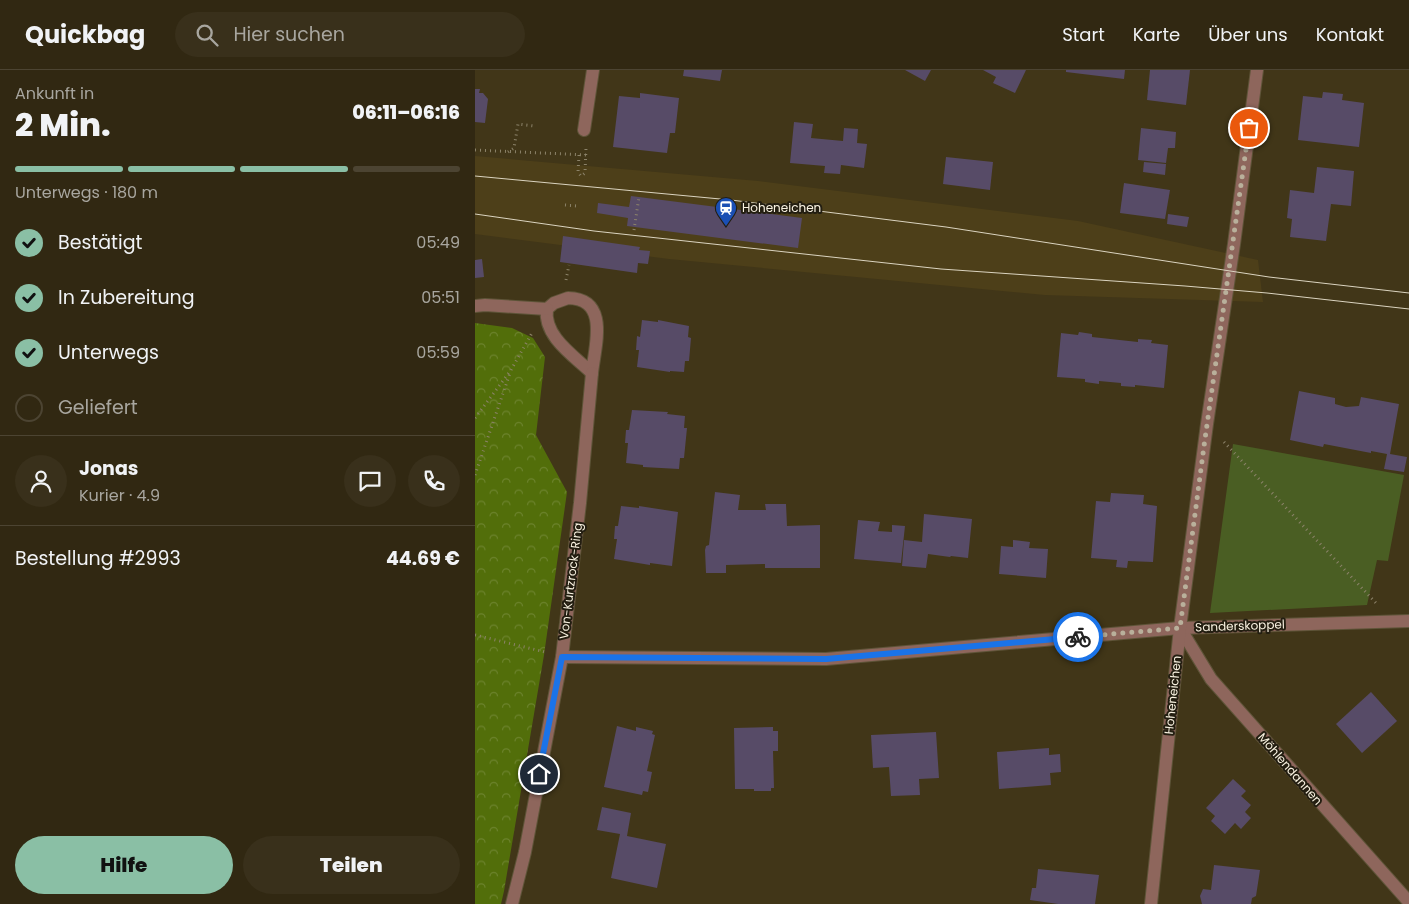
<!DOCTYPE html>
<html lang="de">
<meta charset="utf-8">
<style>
:root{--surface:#312812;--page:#39301b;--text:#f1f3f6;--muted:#a8a69f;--line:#4c4432;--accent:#8abfa5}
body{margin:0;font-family:Poppins,sans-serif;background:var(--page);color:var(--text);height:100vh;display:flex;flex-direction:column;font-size:19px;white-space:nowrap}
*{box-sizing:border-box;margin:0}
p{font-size:16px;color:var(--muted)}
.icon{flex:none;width:28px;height:28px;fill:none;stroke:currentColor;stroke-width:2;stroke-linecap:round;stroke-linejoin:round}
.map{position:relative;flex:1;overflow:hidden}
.side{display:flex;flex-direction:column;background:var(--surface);width:475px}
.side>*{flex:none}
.pin{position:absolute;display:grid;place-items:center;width:42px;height:42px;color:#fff;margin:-21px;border:2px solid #fff;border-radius:50%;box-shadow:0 1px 5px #0007}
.courier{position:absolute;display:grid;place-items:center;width:50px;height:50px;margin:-25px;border:4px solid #1a73e8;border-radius:50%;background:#fff;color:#222;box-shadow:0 1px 6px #0007}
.headline em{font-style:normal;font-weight:800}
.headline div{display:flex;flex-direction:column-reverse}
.headline{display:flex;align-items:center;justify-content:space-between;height:85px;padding:0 15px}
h1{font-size:32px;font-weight:800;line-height:38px}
.bar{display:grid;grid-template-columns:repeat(4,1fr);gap:8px 5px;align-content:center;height:60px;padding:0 15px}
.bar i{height:6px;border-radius:4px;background:var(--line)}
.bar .active{background:var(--accent)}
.bar p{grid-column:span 4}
.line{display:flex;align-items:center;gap:12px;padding:0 15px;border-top:1px solid var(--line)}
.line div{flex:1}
.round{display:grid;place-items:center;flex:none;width:52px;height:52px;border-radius:26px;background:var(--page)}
ol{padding:0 15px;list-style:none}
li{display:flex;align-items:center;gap:15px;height:55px}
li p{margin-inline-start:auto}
li .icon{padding:5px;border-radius:50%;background:var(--accent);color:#111;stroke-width:4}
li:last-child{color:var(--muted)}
li i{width:28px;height:28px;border:2px solid var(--line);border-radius:50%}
.primary-button{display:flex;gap:10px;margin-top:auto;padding:10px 15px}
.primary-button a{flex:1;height:58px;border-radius:30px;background:var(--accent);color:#111;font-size:20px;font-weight:800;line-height:58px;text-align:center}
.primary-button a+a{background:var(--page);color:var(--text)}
header{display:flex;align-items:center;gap:30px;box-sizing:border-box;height:70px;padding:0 25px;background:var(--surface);border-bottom:1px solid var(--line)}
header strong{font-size:24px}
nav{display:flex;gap:28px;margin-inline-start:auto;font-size:18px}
.search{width:350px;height:45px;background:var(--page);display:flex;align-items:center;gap:12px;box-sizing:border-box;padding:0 18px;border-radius:28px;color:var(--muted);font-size:19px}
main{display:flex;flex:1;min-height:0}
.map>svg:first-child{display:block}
.built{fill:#4d3f19}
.forest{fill:url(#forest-crowns)}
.park{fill:#4a5e23}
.building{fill:#574b67}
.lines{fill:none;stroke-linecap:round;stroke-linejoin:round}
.minor-casing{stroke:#5e5438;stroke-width:14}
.path{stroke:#8c836a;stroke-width:3;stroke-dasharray:1 4;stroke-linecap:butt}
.minor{stroke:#8e665c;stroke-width:12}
.tram{stroke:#dbd4c0;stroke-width:1}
.done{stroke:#b9b09b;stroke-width:5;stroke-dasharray:0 9}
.route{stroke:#1a73e8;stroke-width:6}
.labels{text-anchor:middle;stroke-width:4;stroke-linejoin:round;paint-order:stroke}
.poi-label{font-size:12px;fill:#f9f2e1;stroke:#231e11;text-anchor:start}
.street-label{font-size:12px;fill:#f9f2e1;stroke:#231e11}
</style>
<header>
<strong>Quickbag</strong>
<div class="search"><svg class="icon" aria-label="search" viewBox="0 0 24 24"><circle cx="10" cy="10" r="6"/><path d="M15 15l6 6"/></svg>Hier suchen</div>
<nav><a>Start</a><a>Karte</a><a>Über uns</a><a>Kontakt</a></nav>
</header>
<main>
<section class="side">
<div class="headline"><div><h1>2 Min.</h1><p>Ankunft in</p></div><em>06:11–06:16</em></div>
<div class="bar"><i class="active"></i><i class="active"></i><i class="active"></i><i></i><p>Unterwegs · 180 m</p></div>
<ol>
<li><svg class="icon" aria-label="check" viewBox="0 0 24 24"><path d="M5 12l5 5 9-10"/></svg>Bestätigt<p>05:49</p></li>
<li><svg class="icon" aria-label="check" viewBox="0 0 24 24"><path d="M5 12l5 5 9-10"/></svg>In Zubereitung<p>05:51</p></li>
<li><svg class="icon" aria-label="check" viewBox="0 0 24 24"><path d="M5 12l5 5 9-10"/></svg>Unterwegs<p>05:59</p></li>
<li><i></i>Geliefert</li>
</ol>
<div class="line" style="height:90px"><a class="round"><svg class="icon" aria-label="person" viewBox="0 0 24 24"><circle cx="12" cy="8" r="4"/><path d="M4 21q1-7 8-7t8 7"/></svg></a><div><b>Jonas</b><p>Kurier · 4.9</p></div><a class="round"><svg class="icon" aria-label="chat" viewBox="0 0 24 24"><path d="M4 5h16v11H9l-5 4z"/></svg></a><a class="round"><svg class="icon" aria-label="phone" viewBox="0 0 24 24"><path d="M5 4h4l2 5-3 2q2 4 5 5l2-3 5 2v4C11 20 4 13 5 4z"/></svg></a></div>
<div class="line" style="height:65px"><div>Bestellung #2993</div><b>44.69 €</b></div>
<div class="primary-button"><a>Hilfe</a><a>Teilen</a></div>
</section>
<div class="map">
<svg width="934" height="834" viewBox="0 0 934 834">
<defs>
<pattern id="forest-crowns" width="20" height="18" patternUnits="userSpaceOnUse" patternTransform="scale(1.25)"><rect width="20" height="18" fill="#526e0a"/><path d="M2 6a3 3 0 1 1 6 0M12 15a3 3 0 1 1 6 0" fill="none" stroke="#6c832d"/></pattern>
</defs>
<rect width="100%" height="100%" fill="#413618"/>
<path class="built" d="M0 86 283 111 603 151 783 190 788 232 570 225 194 189 0 164Z"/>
<path class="forest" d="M0 253 37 258 58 268 70 287 61 365 92 422 69 585 29 821 26 834H0Z"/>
<path class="park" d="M758 374 929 405 913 491 902 490 892 535 735 543Z"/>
<g class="building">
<path d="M209 0H247L245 11 208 6Z"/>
<path d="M430 0H456L450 11Z"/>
<path d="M508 0H551L540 23 518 13 521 7Z"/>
<path d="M591 0H650L649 9 591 2Z"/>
<path d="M675 0H715L711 35 672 30Z"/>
<path d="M0 19H5L4 23H8L13 29 10 53 0 52Z"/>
<path d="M848 22 868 24 867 30 889 33 884 77 823 70 828 26 847 28Z"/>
<path d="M165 23 204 28 200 63H195L192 83 138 77 144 26 165 28Z"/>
<path d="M319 52 338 54 336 68 368 71 369 58 383 59 382 73 392 74 389 98 366 95 365 104 349 103 350 96 315 93Z"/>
<path d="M666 58 701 62 700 78H693L691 93 663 90Z"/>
<path d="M471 87 518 92 515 120 468 114Z"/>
<path d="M669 92 691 94 690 105 668 102Z"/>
<path d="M842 97 879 101 876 136 856 134 851 171 815 167 817 149 812 148 815 120 839 123Z"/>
<path d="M649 113 695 120 690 149 645 143Z"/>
<path d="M156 126 327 148 323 178 152 156 153 148 122 143 123 133 154 137Z"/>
<path d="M693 144 714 147 712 157 692 154Z"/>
<path d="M88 166 165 177 164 180 175 181 173 194 163 193 162 203 85 192Z"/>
<path d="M7 189 9 207 0 208V190Z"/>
<path d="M167 250 183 252V250L214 256 213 267 216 268 214 291H210L209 302 195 301V302L162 297 164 280H161L162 266 165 267Z"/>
<path d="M604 262 617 264V267L663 272V269L677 270 676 273 693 275 689 318 660 315V317L646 316V313L624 311V314L610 312V309L582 307 586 263 603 265Z"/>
<path d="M824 321 860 328V334L871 337 884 336 886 327 924 334 915 384 932 387 929 402 909 399 912 384 896 381V383L849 374 848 377 815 370Z"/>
<path d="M157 340 193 342 192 344 210 346 209 358H212L209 388H205L204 399 168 397V395L151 393 153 373H150L151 360H154Z"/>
<path d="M240 422 265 425 263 440H291L290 434H311L312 456 345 455V498H290V494L251 495V503H231L230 480 231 476 234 475Z"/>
<path d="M636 423 669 425 668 434 682 436 678 492 653 491 652 498 641 497 642 490 616 488 621 431 635 432Z"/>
<path d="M146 436 164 438V436L203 442 197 496 175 493V495L139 489 142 469H139L140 456H143Z"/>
<path d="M449 444 497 449 493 488 476 486 475 487 453 484 451 498 427 496 429 470 447 472Z"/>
<path d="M383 450 405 452 403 461 417 462V455L430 456 426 493 379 489Z"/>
<path d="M538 470 555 472 554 478 573 479 571 508 524 504 526 476 538 477Z"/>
<path d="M896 622 922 651 887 683 861 654Z"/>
<path d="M142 656 161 661V657L178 661 177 664 180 665 172 701 177 702 173 722 168 721 167 725 129 717Z"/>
<path d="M298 657V661H303V681H298L299 718H296V721H279V719H260L259 658Z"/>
<path d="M461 662 464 708 444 709 445 725 416 726 414 697 398 698 396 665Z"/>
<path d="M574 678V685L585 684 586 702 575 703 576 715 524 719 522 682Z"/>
<path d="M758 709 771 721 766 726 776 735 770 742 776 748 766 759 760 753 750 764 736 751 740 746 731 738Z"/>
<path d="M127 737 156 743 152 766 191 774 182 818 136 808 145 764 122 760Z"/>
<path d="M739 795 785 800 781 826 777 828 776 834H727L725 826 728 819 736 820Z"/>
<path d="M563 799 624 805 620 834H583L555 830 557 818H561Z"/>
</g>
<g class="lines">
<g class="minor-casing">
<g id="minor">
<path d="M109 60 118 0"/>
<path d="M93 228C135 229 120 275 117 303 99 286 68 266 72 239L79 233Z"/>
<path d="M0 236 10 235 72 239"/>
<path d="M705 558 736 609 934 832"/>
<path d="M87 587 351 589 705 558 934 551"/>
<path d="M37 834 50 782 87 587 105 433 117 303"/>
<path d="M676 834 705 558 732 354 759 174 782 0"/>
</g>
</g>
<g class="path">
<path d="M0 80 112 85"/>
<path d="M33 82 39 78 43 54 59 56"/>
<path d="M104 85 103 102 106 106 110 103 111 78"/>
<path d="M90 135 102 136"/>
<path d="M159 160 164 127"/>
<path d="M91 210 94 195"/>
<path d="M0 348 36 300 57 263"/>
<path d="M749 372 901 533"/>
<path d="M0 405 35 303"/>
<path d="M0 565 70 582"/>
</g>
<use href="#minor" class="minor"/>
<g class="tram">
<path d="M0 106 256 130 471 157 794 207 934 223"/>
<path d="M0 144 119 161 466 199 710 216 792 223 934 239"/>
</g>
</g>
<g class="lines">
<path class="done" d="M603 567 705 558 729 376 774 58"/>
<path class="route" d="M64 704 87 587 351 589 603 567"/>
</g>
<defs>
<g id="station-pin" transform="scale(1.125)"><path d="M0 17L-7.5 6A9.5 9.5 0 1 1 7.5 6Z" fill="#1a4fb4" stroke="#231e11"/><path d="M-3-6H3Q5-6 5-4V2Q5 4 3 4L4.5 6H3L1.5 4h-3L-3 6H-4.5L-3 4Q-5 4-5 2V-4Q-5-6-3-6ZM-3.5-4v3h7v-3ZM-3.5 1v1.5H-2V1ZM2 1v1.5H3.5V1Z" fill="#fff"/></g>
</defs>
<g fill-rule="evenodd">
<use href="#station-pin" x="251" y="138"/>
</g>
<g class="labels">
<g class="poi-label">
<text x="267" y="142">Hoheneichen</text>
</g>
<g class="street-label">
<text transform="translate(96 511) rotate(-83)" y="4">Von-Kurtzrock-Ring</text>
<text transform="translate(765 556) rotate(-2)" y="4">Sanderskoppel</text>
<text transform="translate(698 625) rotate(-84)" y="4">Hoheneichen</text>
<text transform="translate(815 699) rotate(49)" y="4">Möhlendannen</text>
</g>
</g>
</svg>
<div class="pin" style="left:774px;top:58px;background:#ea580c"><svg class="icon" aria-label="bag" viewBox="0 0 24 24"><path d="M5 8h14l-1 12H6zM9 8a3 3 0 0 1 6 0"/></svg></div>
<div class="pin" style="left:64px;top:704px;background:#1f2937"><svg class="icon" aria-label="home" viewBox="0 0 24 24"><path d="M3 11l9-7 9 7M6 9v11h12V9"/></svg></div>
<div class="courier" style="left:603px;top:567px"><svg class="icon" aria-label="bike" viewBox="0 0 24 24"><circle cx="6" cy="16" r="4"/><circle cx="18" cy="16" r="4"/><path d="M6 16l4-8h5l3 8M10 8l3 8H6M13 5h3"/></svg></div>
</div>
</main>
